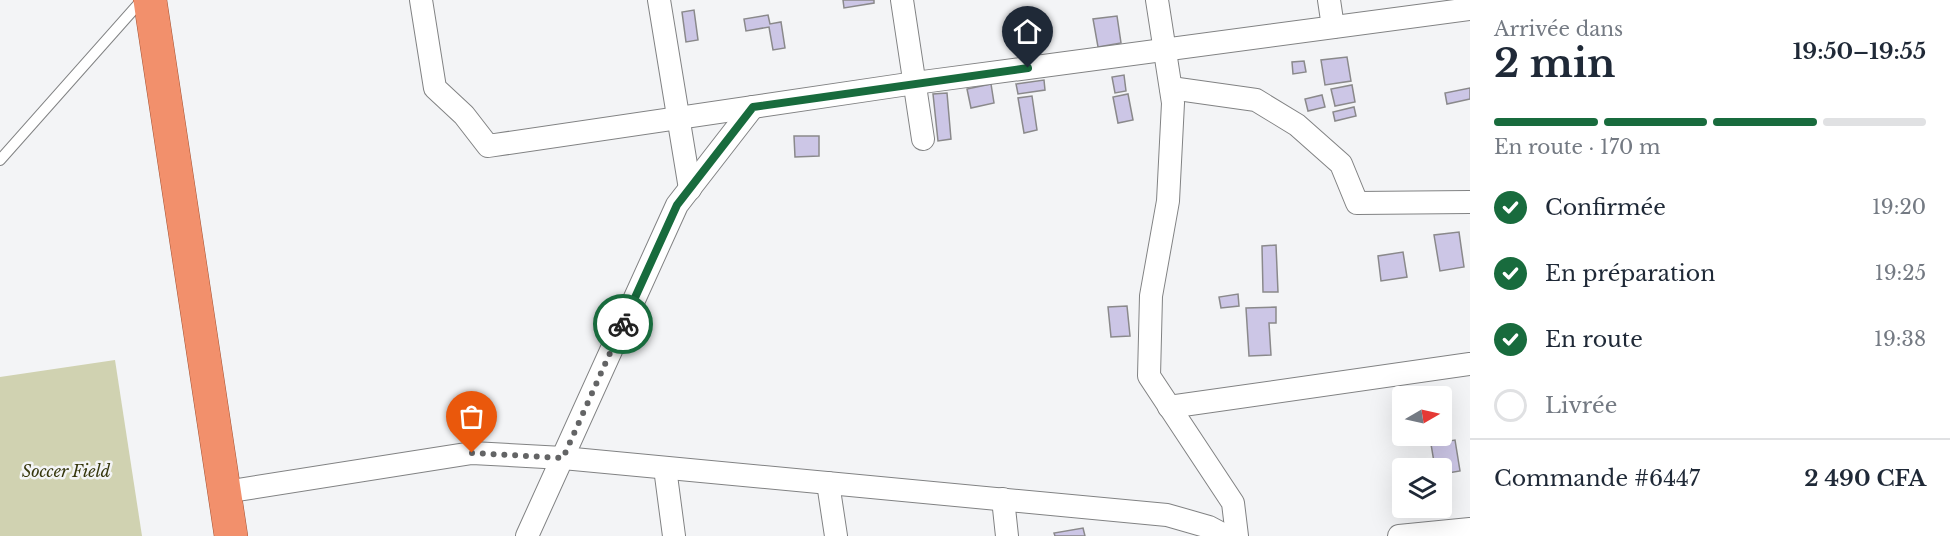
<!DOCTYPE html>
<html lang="fr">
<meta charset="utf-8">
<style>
:root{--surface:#fff;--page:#f2f2f3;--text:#1f2937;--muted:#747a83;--line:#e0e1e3;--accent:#186b3d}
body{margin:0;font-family:"Libre Baskerville",serif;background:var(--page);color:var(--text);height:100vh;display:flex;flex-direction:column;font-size:22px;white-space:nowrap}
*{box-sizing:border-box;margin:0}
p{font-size:20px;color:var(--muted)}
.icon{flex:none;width:33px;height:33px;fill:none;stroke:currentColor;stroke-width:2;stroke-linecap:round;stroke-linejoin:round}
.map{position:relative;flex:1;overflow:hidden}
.panel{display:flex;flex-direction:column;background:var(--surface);width:480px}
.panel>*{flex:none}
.needle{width:39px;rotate:81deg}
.fabs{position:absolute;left:1392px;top:386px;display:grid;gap:12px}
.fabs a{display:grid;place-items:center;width:60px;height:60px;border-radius:6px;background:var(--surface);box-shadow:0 6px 24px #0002;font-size:30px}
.pin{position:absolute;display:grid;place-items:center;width:51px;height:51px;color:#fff;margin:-62px -26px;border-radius:50% 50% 50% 0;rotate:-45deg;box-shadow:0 0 6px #0007}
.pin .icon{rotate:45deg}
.courier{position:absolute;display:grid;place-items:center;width:60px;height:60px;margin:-30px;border:4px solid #186b3d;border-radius:50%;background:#fff;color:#222;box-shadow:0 2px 8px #0007}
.overview em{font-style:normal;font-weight:800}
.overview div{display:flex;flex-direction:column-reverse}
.overview{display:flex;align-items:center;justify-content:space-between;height:102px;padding:0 24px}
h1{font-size:39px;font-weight:800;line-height:45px}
.bar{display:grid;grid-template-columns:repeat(4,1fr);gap:9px 6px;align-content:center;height:72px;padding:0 24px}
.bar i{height:8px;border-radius:4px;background:var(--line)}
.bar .current{background:var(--accent)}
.bar p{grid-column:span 4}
.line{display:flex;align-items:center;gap:15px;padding:0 24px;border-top:2px solid var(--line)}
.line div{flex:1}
ol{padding:0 24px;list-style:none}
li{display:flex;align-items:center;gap:18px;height:66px}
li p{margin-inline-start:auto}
li .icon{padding:6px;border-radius:50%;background:var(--accent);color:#fff;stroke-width:4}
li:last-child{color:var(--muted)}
li i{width:33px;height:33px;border:3px solid var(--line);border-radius:50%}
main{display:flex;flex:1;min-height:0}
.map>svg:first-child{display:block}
.green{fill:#d0d2b1}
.building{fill:#ccc6e6;stroke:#8a898b;stroke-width:1.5}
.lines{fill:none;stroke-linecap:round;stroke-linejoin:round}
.service-casing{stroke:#818283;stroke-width:12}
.minor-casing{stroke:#818283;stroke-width:24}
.trunk-casing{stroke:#a35436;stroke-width:34}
.service{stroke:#fff;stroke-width:10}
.minor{stroke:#fff;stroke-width:22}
.trunk{stroke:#f2906c;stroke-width:33}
.done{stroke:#636465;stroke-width:6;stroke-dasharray:0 10.8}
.route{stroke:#186b3d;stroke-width:8}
.labels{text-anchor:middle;stroke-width:5;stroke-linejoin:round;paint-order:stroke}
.park-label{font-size:16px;font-style:italic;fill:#35360c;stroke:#f3f4f6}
</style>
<main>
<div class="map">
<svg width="1470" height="536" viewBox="0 0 1470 536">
<rect width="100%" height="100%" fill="#f3f4f6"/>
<path class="green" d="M115 360 142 536H0V377Z"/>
<g class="building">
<path d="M843 0H874V3L844 8Z"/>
<path d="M694 10 698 40 686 42 682 12Z"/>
<path d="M768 15 770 24 781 22 785 48 773 50 769 27 746 31 744 19Z"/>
<path d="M1117 16 1121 43 1098 47 1093 19Z"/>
<path d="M1347 57 1351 81 1325 85 1321 60Z"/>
<path d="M1304 61 1306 72 1293 74 1292 62Z"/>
<path d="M1124 75 1126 91 1115 93 1112 77Z"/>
<path d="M1044 80 1045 90 1018 94 1016 84Z"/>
<path d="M991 84 994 103 971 108 967 89Z"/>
<path d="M1352 85 1355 102 1335 106 1331 89Z"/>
<path d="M1470 88V99L1447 104 1445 93Z"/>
<path d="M947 93 951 139 938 141 933 94Z"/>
<path d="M1128 94 1133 120 1118 123 1113 97Z"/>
<path d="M1322 95 1325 107 1308 111 1305 99Z"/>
<path d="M1032 96 1037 130 1024 133 1018 98Z"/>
<path d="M1354 107 1356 116 1335 121 1333 112Z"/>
<path d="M794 136H819V156L795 157Z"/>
<path d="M1459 232 1464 267 1440 271 1434 235Z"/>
<path d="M1276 245 1278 292H1263L1262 246Z"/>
<path d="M1403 252 1407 277 1381 281 1378 256Z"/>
<path d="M1238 294 1239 306 1221 308 1219 297Z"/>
<path d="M1127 306 1130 336 1111 337 1108 307Z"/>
<path d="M1276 307V323H1269L1271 355 1249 356 1246 308Z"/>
<path d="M1455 440 1460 471 1442 474V468H1435L1431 444Z"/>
<path d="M1083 528 1085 536H1055L1054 533Z"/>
</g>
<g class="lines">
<g class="service-casing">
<path id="service" d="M0 160 142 0"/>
</g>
<g class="minor-casing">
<g id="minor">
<path d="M421 0 435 88 464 115 488 146 915 83 1470 9"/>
<path d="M659 0 690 189"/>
<path d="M902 0 923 139"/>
<path d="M1157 0 1173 103 1168 201 1151 296 1149 376 1233 503 1237 536"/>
<path d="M1329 0 1333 27"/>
<path d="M1171 88 1256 100 1297 125 1341 164 1357 203 1470 202"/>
<path d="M1169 407 1470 364"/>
<path d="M665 468 674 536"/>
<path d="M828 483 836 536"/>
<path d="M225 492 472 453 563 458 1167 515 1209 527 1226 536"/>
<path d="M1003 499 1007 536"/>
<path d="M527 536 677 205 753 107"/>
<path d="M1399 536 1470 529"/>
</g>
</g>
<g class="trunk-casing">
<path id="trunk" d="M150 0 231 536"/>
</g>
<use href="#service" class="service"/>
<use href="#minor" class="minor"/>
<use href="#trunk" class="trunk"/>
</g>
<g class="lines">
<path class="done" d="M472 453 563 458 623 324"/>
<path class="route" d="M623 324 677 205 753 107 1028 68"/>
</g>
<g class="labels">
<g class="park-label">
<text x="66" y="477">Soccer Field</text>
</g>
</g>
</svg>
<div class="fabs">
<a><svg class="needle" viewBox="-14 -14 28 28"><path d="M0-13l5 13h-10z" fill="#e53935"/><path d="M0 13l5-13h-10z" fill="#747a83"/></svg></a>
<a><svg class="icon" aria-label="layers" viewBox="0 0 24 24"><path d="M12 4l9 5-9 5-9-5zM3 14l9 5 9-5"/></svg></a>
</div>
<div class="pin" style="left:472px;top:453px;background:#ea580c"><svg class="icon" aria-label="bag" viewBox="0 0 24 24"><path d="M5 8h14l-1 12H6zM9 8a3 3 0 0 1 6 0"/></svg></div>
<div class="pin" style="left:1028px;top:68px;background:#1f2937"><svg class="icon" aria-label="home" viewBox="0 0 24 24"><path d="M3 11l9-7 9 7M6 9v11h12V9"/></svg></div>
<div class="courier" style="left:623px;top:324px"><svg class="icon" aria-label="bike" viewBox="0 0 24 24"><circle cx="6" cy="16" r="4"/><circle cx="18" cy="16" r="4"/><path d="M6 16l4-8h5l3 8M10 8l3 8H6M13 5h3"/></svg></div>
</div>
<section class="panel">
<div class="overview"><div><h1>2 min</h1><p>Arrivée dans</p></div><em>19:50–19:55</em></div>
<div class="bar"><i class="current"></i><i class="current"></i><i class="current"></i><i></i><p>En route · 170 m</p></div>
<ol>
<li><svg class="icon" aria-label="check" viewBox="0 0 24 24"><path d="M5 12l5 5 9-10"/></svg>Confirmée<p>19:20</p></li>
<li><svg class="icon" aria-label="check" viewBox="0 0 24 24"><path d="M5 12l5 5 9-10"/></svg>En préparation<p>19:25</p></li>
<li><svg class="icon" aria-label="check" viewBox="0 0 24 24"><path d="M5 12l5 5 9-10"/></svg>En route<p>19:38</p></li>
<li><i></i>Livrée</li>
</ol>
<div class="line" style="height:78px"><div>Commande #6447</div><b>2 490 CFA</b></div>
</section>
</main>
